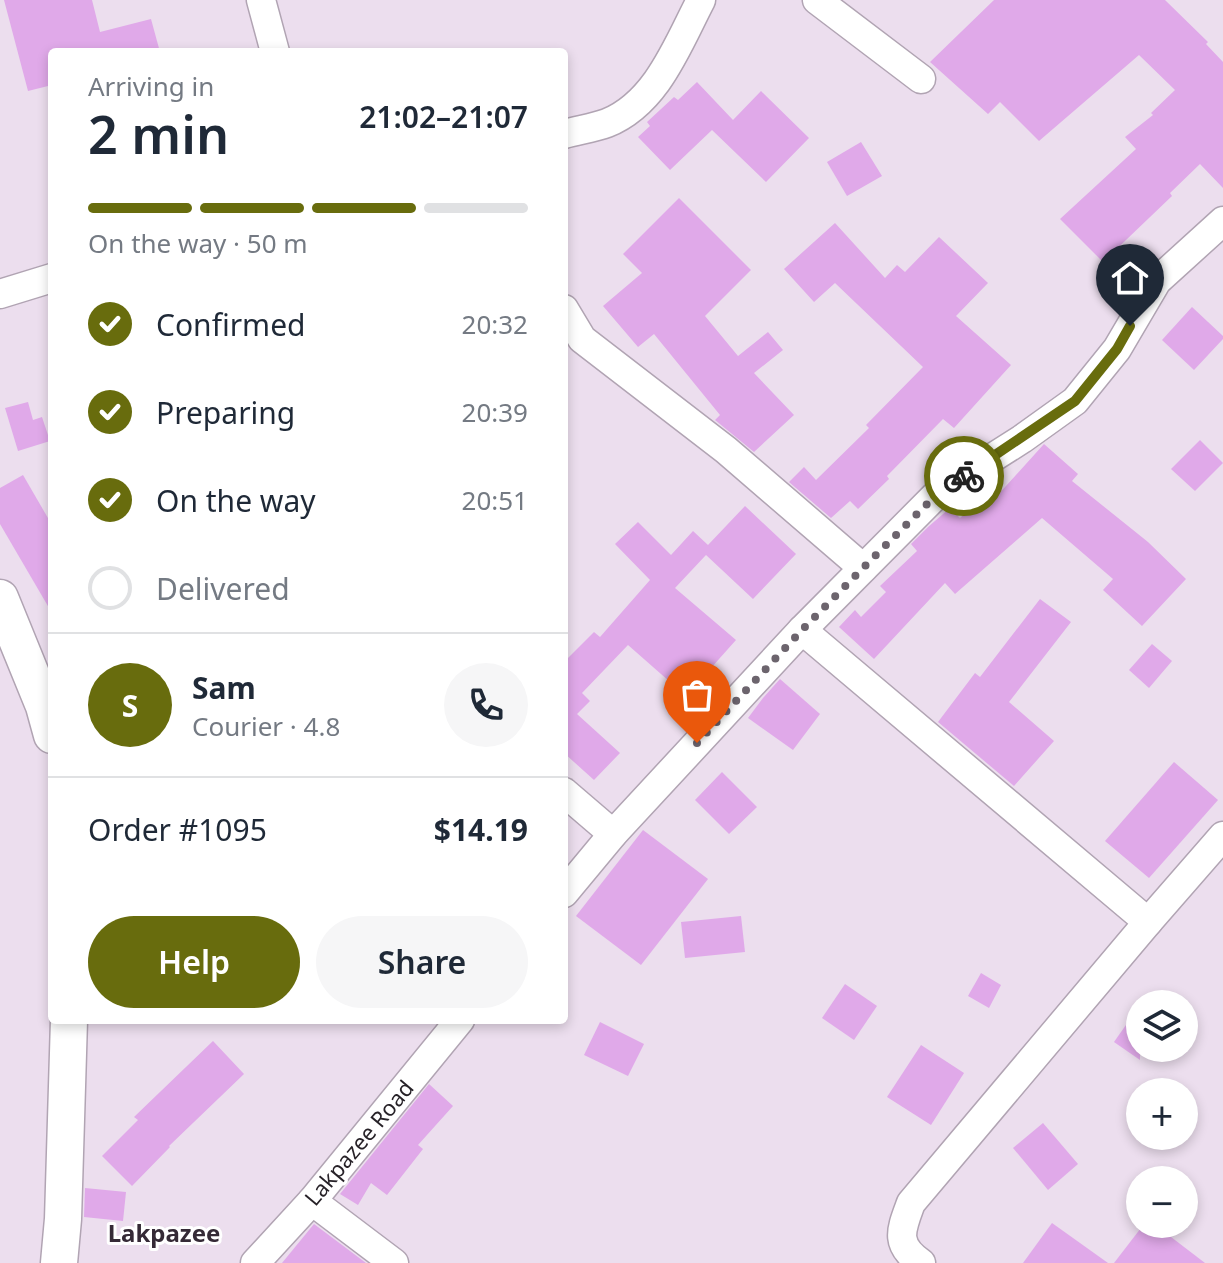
<!DOCTYPE html>
<meta charset="utf-8">
<style>
:root{--surface:#fff;--page:#f6f6f7;--text:#1f2937;--muted:#747a83;--line:#e0e1e3;--accent:#686c0d}
body{margin:0;font-family:"Noto Sans",sans-serif;background:var(--page);color:var(--text);height:100vh;display:flex;flex-direction:column;font-size:30px;white-space:nowrap}
*{box-sizing:border-box;margin:0}
p{font-size:26px;color:var(--muted)}
.icon{flex:none;width:44px;height:44px;fill:none;stroke:currentColor;stroke-width:2;stroke-linecap:round;stroke-linejoin:round}
.map{position:relative;flex:1;overflow:hidden}
.sheet{position:absolute;left:48px;top:48px;width:520px;height:976px;display:flex;flex-direction:column;background:var(--surface);border-radius:8px;box-shadow:0 4px 12px #0003}
.sheet>*{flex:none}
.fabs{position:absolute;left:1126px;top:990px;display:grid;gap:16px}
.fabs a{display:grid;place-items:center;width:72px;height:72px;border-radius:50%;background:var(--surface);box-shadow:0 4px 12px #0003;font-size:40px}
.pin{position:absolute;display:grid;place-items:center;width:68px;height:68px;color:#fff;margin:-82px -34px;border-radius:50% 50% 50% 0;rotate:-45deg;box-shadow:0 0 8px #0007}
.pin .icon{rotate:45deg}
.courier{position:absolute;display:grid;place-items:center;width:80px;height:80px;margin:-40px;border:6px solid #686c0d;border-radius:50%;background:#fff;color:#222;box-shadow:0 2px 10px #0007}
.head em{font-style:normal;font-weight:600}
.head div{display:flex;flex-direction:column-reverse}
.head{display:flex;align-items:center;justify-content:space-between;height:136px;padding:0 40px}
h1{font-size:52px;font-weight:600;line-height:60px}
.bar{display:grid;grid-template-columns:repeat(4,1fr);gap:12px 8px;align-content:center;height:96px;padding:0 40px}
.bar i{height:10px;border-radius:6px;background:var(--line)}
.bar .on{background:var(--accent)}
.bar p{grid-column:span 4}
.line{display:flex;align-items:center;gap:20px;padding:0 40px;border-top:2px solid var(--line)}
.line div{flex:1}
.round{display:grid;place-items:center;flex:none;width:84px;height:84px;border-radius:42px;background:var(--page)}
ol{padding:0 40px;list-style:none}
li{display:flex;align-items:center;gap:24px;height:88px}
li p{margin-inline-start:auto}
li .icon{padding:8px;border-radius:50%;background:var(--accent);color:#fff;stroke-width:4}
li:last-child{color:var(--muted)}
li i{width:44px;height:44px;border:4px solid var(--line);border-radius:50%}
.cta{display:flex;gap:16px;margin-top:auto;padding:16px 40px}
.cta a{flex:1;height:92px;border-radius:48px;background:var(--accent);color:#fff;font-size:32px;font-weight:600;line-height:92px;text-align:center}
.cta a+a{background:var(--page);color:var(--text)}
.map>svg:first-child{display:block}
.building{fill:#e0a9e9}
.lines{fill:none;stroke-linecap:round;stroke-linejoin:round}
.minor-casing{stroke:#b1a4b3;stroke-width:31}
.tertiary-casing{stroke:#b1a4b3;stroke-width:39}
.minor{stroke:#fff;stroke-width:28}
.tertiary{stroke:#fff;stroke-width:36}
.done{stroke:#6c646d;stroke-width:8;stroke-dasharray:0 14.4}
.route{stroke:#686c0d;stroke-width:10}
.labels{text-anchor:middle;stroke-width:6;stroke-linejoin:round;paint-order:stroke}
.street-label{font-size:22px;fill:#272228;stroke:#fff}
.neighbourhood-label{font-size:24px;font-weight:bold;fill:#352a36;stroke:#fff}
</style>
<div class="map">
<svg width="1223" height="1263" viewBox="0 0 1223 1263">
<rect width="100%" height="100%" fill="#ecdeee"/>
<g class="building">
<path d="M4 0H92L100 32 151 19 160 52H52V85L28 91Z"/>
<path d="M994 0H1165L1208 42 1206 44 1223 62V188L1200 164 1170 193 1172 196 1103 262 1060 219 1136 149 1125 137 1153 115 1151 113 1175 90 1139 55 1039 141 1000 102 988 114 930 62Z"/>
<path d="M697 82 733 120 761 91 809 138 766 182 712 130 670 170 638 137 650 126 647 122 674 97 678 100Z"/>
<path d="M861 142 882 176 847 196 827 162Z"/>
<path d="M679 198 751 270 705 316 738 356 768 332 783 350 754 373 794 415 754 452 715 420 720 415 654 334 638 347 603 306 642 273 623 254Z"/>
<path d="M835 223 885 278 897 265 905 272 939 237 988 283 956 316 1011 365 954 428 943 419 887 476 889 479 858 509 850 501 831 518 789 482 804 467 816 480 869 428 866 425 923 367 835 283 814 302 784 269Z"/>
<path d="M1192 307 1223 336V339L1194 370 1162 340Z"/>
<path d="M28 402 33 420 42 417 50 441 18 451 5 408Z"/>
<path d="M1200 440 1223 463 1195 491 1171 469Z"/>
<path d="M1044 444 1078 474 1072 481 1148 542 1186 579 1142 626 1103 590 1113 579 1042 518 955 594 945 583 874 659 839 627 855 610 861 617 886 592 880 586 917 551 911 544 928 527 950 508 960 518 979 501 986 508Z"/>
<path d="M23 475 52 525V613L0 524V488Z"/>
<path d="M745 506 796 554 753 599 706 555 675 588 736 640 686 696 628 645 582 693 590 701 577 714 620 753 594 780 564 753V662L594 632 600 637 650 580 615 544 638 522 671 555 693 531 708 545Z"/>
<path d="M1040 599 1071 622 1009 702 1054 741 1014 786 938 722 975 673 980 677Z"/>
<path d="M1152 644 1172 661 1149 688 1129 670Z"/>
<path d="M780 679 820 714 793 750 748 718 763 698Z"/>
<path d="M1174 762 1218 800 1149 878 1105 841Z"/>
<path d="M722 772 757 807 729 834 695 800Z"/>
<path d="M643 830 708 879 641 965 576 916Z"/>
<path d="M741 916 745 952 685 958 681 922Z"/>
<path d="M981 973 1001 985 989 1008 968 996Z"/>
<path d="M845 984 877 1006 854 1040 822 1018Z"/>
<path d="M1140 1005V1060L1114 1042Z"/>
<path d="M600 1022 644 1044 628 1076 584 1055Z"/>
<path d="M213 1041 244 1074 169 1146 170 1147 132 1186 102 1156 138 1120 134 1117Z"/>
<path d="M921 1045 964 1073 931 1125 887 1097Z"/>
<path d="M429 1084 453 1106 418 1145 423 1149 387 1195 371 1183 358 1205 340 1194Z"/>
<path d="M1043 1123 1078 1164 1048 1190 1013 1148Z"/>
<path d="M85 1188 126 1192 123 1221 84 1217Z"/>
<path d="M1052 1223 1108 1263H1023Z"/>
<path d="M314 1224 366 1263H282Z"/>
<path d="M1144 1224H1154L1205 1263H1114Z"/>
</g>
<g class="lines">
<g class="minor-casing">
<g id="minor">
<path d="M261 0 275 52"/>
<path d="M817 0 921 79"/>
<path d="M564 134C578 130 594 128 607 123 657 103 678 44 701 0"/>
<path d="M0 294 52 278"/>
<path d="M564 309 582 339 726 450 863 568"/>
<path d="M802 630 1148 922"/>
<path d="M564 792 613 834"/>
<path d="M564 893 613 834 802 630 940 491 1022 439 1075 401 1117 349 1157 281 1223 221"/>
<path d="M312 1201 394 1263"/>
<path d="M255 1263 312 1201 460 1020"/>
<path d="M921 1263C894 1244 901 1230 911 1203L1148 922 1223 836"/>
</g>
</g>
<g class="tertiary-casing">
<g id="tertiary">
<path d="M0 598 44 706 52 735"/>
<path d="M59 1263 63 1219 69 1020"/>
</g>
</g>
<use href="#minor" class="minor"/>
<use href="#tertiary" class="tertiary"/>
</g>
<g class="lines">
<path class="done" d="M697 743 802 630 863 568 940 491 964 476"/>
<path class="route" d="M964 476 1075 401 1117 349 1130 326"/>
</g>
<g class="labels">
<g class="street-label">
<text transform="translate(359 1143) rotate(-50)" y="8">Lakpazee Road</text>
</g>
<g class="neighbourhood-label">
<text x="164" y="1242">Lakpazee</text>
</g>
</g>
</svg>
<div class="fabs">
<a><svg class="icon" aria-label="layers" viewBox="0 0 24 24"><path d="M12 4l9 5-9 5-9-5zM3 14l9 5 9-5"/></svg></a>
<a>+</a>
<a>−</a>
</div>
<div class="pin" style="left:697px;top:743px;background:#ea580c"><svg class="icon" aria-label="bag" viewBox="0 0 24 24"><path d="M5 8h14l-1 12H6zM9 8a3 3 0 0 1 6 0"/></svg></div>
<div class="pin" style="left:1130px;top:326px;background:#1f2937"><svg class="icon" aria-label="home" viewBox="0 0 24 24"><path d="M3 11l9-7 9 7M6 9v11h12V9"/></svg></div>
<div class="courier" style="left:964px;top:476px"><svg class="icon" aria-label="bike" viewBox="0 0 24 24"><circle cx="6" cy="16" r="4"/><circle cx="18" cy="16" r="4"/><path d="M6 16l4-8h5l3 8M10 8l3 8H6M13 5h3"/></svg></div>
<section class="sheet">
<div class="head"><div><h1>2 min</h1><p>Arriving in</p></div><em>21:02–21:07</em></div>
<div class="bar"><i class="on"></i><i class="on"></i><i class="on"></i><i></i><p>On the way · 50 m</p></div>
<ol>
<li><svg class="icon" aria-label="check" viewBox="0 0 24 24"><path d="M5 12l5 5 9-10"/></svg>Confirmed<p>20:32</p></li>
<li><svg class="icon" aria-label="check" viewBox="0 0 24 24"><path d="M5 12l5 5 9-10"/></svg>Preparing<p>20:39</p></li>
<li><svg class="icon" aria-label="check" viewBox="0 0 24 24"><path d="M5 12l5 5 9-10"/></svg>On the way<p>20:51</p></li>
<li><i></i>Delivered</li>
</ol>
<div class="line" style="height:144px"><b class="round" style="background:var(--accent);color:#fff">S</b><div><b>Sam</b><p>Courier · 4.8</p></div><a class="round"><svg class="icon" aria-label="phone" viewBox="0 0 24 24"><path d="M5 4h4l2 5-3 2q2 4 5 5l2-3 5 2v4C11 20 4 13 5 4z"/></svg></a></div>
<div class="line" style="height:104px"><div>Order #1095</div><b>$14.19</b></div>
<div class="cta"><a>Help</a><a>Share</a></div>
</section>
</div>
